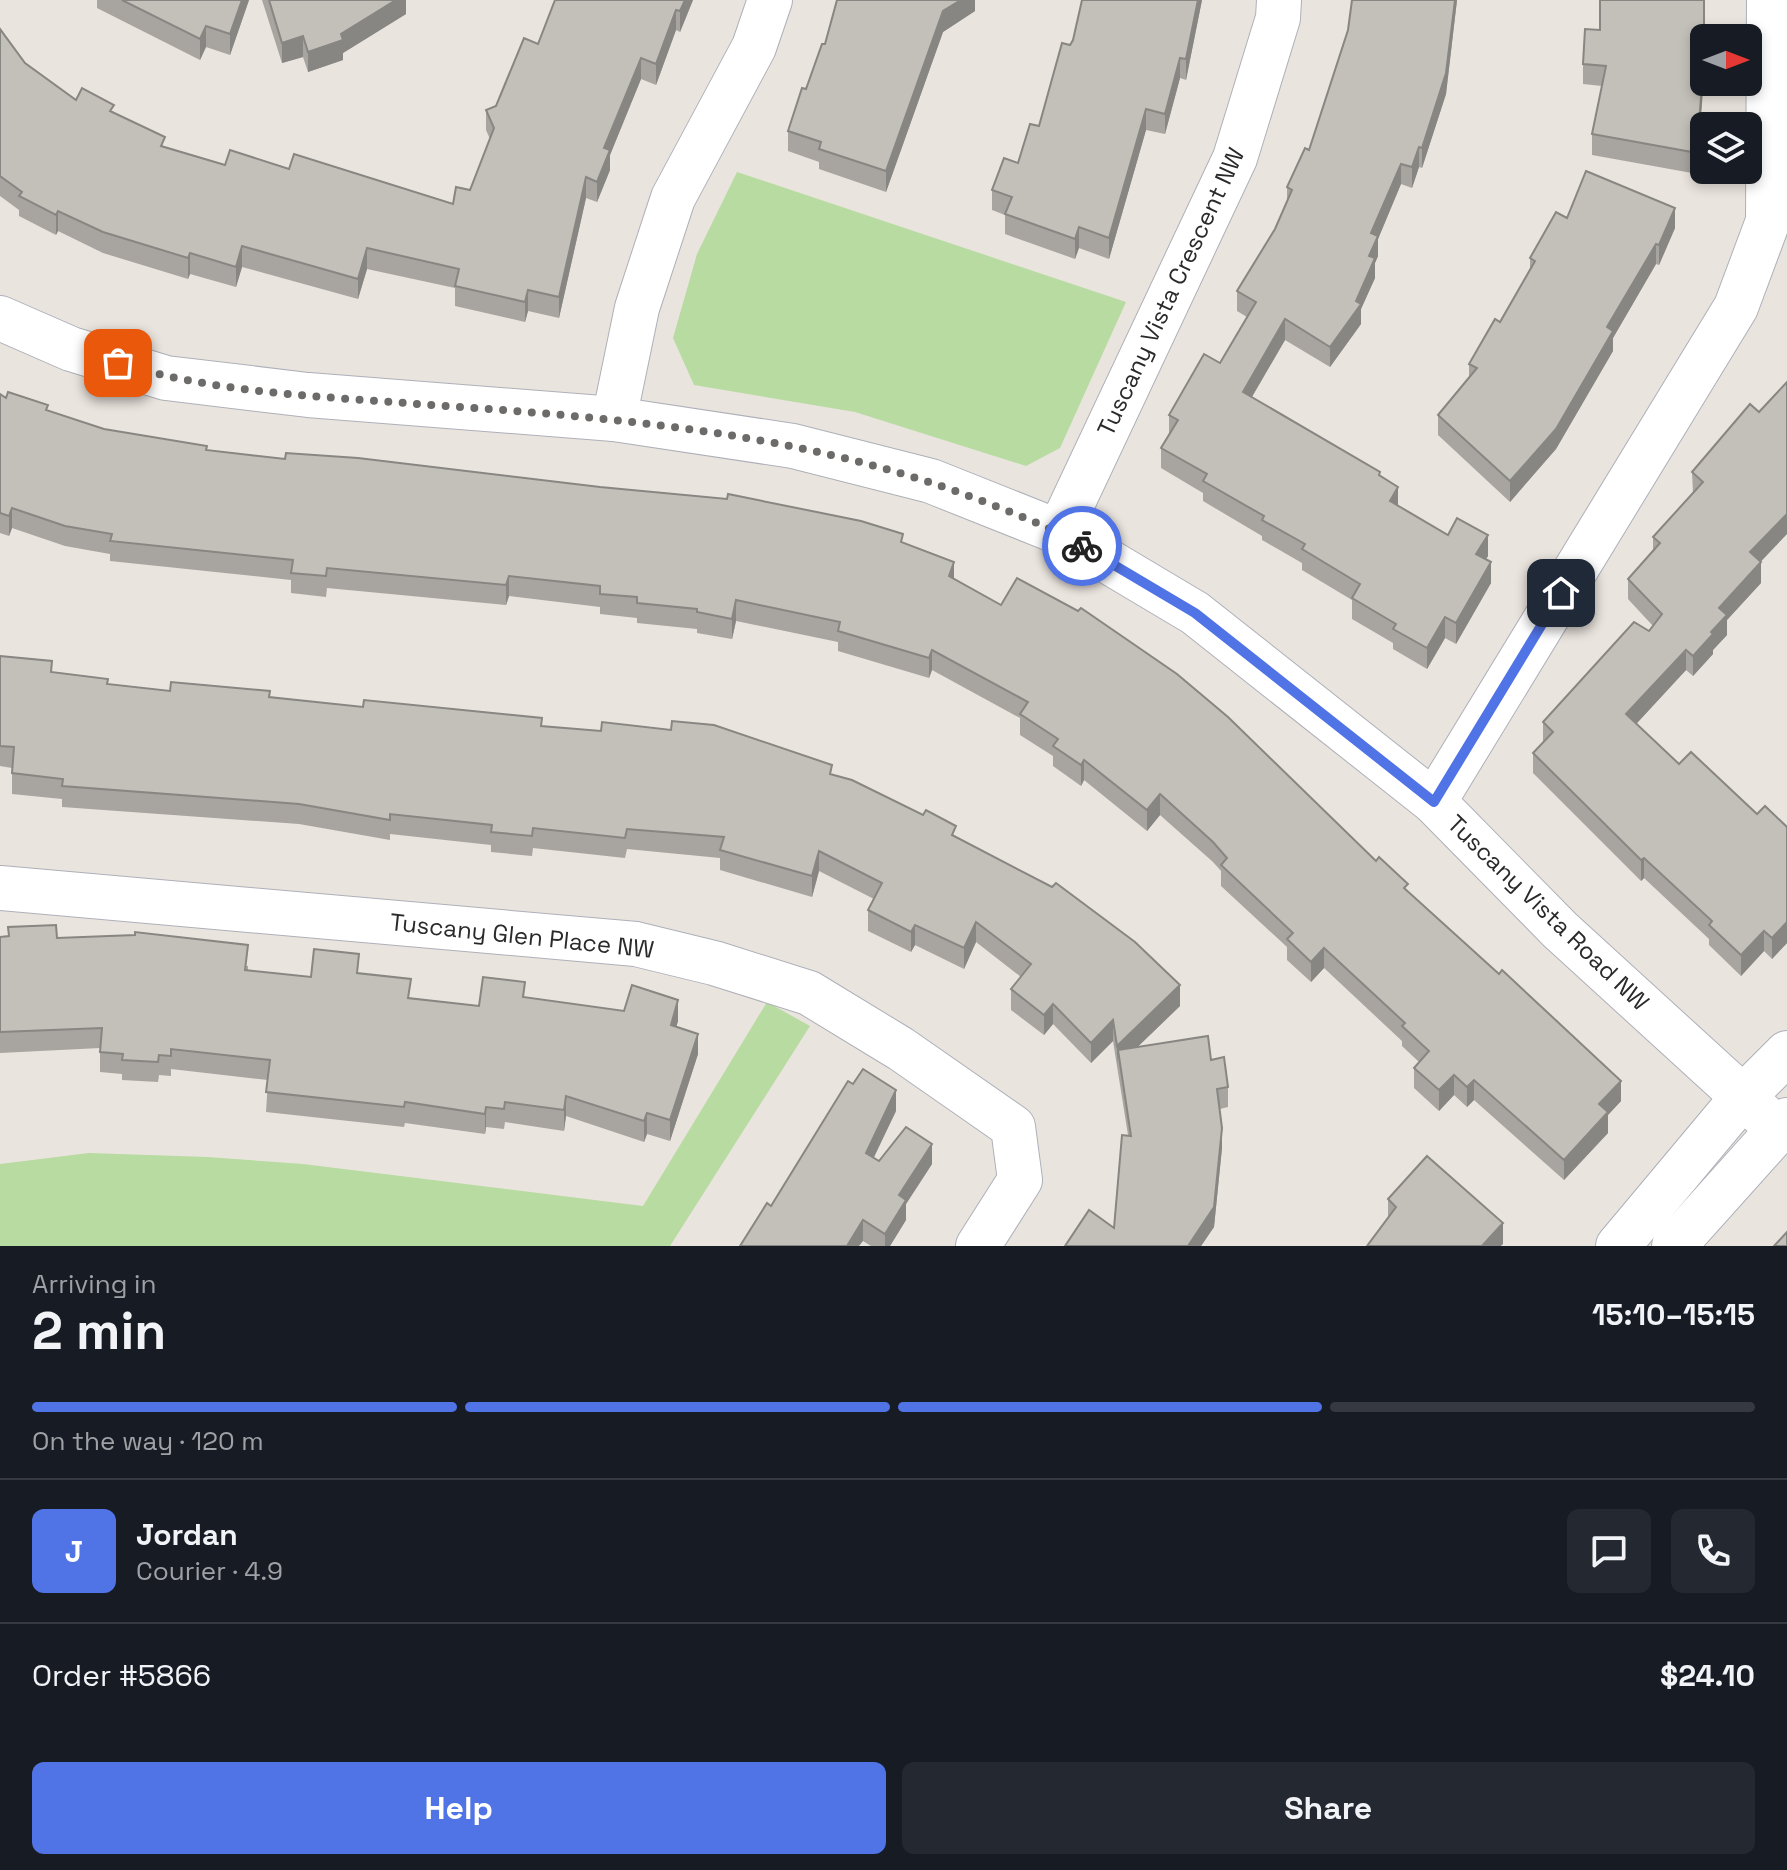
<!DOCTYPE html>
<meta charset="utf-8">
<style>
:root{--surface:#171b24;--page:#242831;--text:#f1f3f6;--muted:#9ea1a6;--line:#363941;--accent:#5073e5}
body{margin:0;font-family:"Space Grotesk",sans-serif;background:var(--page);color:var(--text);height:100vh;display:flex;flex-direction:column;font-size:30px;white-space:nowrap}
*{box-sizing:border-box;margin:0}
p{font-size:26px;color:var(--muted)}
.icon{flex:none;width:44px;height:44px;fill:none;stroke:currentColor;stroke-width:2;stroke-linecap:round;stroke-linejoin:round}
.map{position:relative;height:1246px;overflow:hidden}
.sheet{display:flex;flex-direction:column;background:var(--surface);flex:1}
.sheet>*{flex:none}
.needle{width:52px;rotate:90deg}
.tools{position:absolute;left:1690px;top:24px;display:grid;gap:16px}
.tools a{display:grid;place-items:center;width:72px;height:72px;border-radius:12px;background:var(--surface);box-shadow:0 4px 12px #0003;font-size:40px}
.pin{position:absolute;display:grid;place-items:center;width:68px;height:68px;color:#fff;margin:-34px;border-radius:16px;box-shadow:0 4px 12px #0006}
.courier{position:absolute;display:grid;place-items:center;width:80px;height:80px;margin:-40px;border:6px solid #5073e5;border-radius:50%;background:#fff;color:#222;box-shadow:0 2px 10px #0007}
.overview em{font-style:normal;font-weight:700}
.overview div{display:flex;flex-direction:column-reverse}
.overview{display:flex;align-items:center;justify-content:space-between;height:136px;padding:0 32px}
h1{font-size:52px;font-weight:700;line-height:60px}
.bar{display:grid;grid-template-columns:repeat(4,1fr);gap:12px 8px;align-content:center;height:96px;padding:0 32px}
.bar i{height:10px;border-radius:6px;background:var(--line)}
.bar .active{background:var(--accent)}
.bar p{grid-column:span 4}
.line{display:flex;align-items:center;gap:20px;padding:0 32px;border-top:2px solid var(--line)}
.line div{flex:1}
.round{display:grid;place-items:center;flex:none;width:84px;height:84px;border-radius:12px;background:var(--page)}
.cta{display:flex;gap:16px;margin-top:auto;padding:16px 32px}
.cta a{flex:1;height:92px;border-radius:12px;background:var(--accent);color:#fff;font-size:32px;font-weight:700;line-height:92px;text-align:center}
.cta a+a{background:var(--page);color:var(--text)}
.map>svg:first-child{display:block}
.green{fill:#b7dba0}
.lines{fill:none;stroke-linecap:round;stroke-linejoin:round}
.street-casing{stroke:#aeb0b9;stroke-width:46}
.secondary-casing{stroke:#aeb0b9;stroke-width:46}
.street{stroke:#fff;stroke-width:44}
.secondary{stroke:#fff;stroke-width:44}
.wall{fill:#a8a49f}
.shaded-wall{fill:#888682}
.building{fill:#c3bfb9;stroke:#888682;stroke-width:2}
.done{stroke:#6d6b69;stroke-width:8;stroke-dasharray:0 14.4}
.route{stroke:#5073e5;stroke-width:10}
.labels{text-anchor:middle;stroke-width:6;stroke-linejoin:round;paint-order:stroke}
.street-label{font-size:24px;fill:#2a2a2a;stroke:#fff}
</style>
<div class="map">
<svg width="1787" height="1246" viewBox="0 0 1787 1246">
<rect width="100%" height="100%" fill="#eae4de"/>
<g class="green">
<path d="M737 172 1126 302 1060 448 1026 466 855 412 694 385 673 338 697 254Z"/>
<path d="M767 1002 810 1026 670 1246H0V1164L89 1153 207 1157 303 1164 643 1206Z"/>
</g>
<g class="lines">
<g class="street-casing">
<g id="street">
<path d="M0 318 71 349 166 378 308 395 614 419 793 446 931 481 1059 532 1195 613 1434 802 1560 930 1778 1129"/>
<path d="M614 419 637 308 673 198 754 47 770 0"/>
<path d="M1059 532 1235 158 1278 18 1279 0"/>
<path d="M1434 802 1736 307 1768 221 1769 0"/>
<path d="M0 888 636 944 714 963 809 993 901 1049 1013 1127 1020 1180 978 1246"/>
</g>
</g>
<g class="secondary-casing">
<g id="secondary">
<path d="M1618 1246 1741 1099 1787 1053"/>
<path d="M1674 1246 1787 1120"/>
</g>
</g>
<use href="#street" class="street"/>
<use href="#secondary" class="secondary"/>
</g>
<g class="wall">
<path d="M97 0H249L230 55 206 47 200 60 97 8Z"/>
<path d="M262 0H406V14L343 53V60L308 72 303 57 282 63Z"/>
<path d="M555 0H693L680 32 676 30 656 85 641 79 610 155V170L597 202 586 198 559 318 528 311 525 322 455 306V288L367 269 358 299 242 267 236 287 190 274 188 279 103 253 58 231 56 235 19 216V210L0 196V29L25 63 76 100 114 113 165 147 225 165 289 169 453 204 470 190 490 139 486 130V110L496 106 538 44Z"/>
<path d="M975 0V11L943 32 886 192 819 169V162L788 151V131L825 44Z"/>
<path d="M1202 0 1186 80 1180 78 1165 134 1146 130 1109 259 1079 248 1075 259 1005 234V215L992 210V190L1018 163 1039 126 1070 45 1073 40Z"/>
<path d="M1352 0H1457L1446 94 1422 168 1419 167 1412 188 1401 184 1378 239V256L1375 263V278L1361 309V324L1330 367 1285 340 1252 397 1380 476 1398 506 1448 535 1488 556 1486 559 1491 583 1456 644 1445 638 1427 669 1393 649V643L1352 619V600L1302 570V563L1262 540V536L1203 501V493L1161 468V448L1169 435V415L1220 363 1247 317 1237 311V291L1275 229 1287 201V187L1309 150 1348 30Z"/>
<path d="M1600 30 1700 131 1692 173 1592 155V134L1602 86 1583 84V64Z"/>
<path d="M1567 218 1675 228 1659 265 1656 264 1613 338V351L1556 449 1510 502 1438 435V415L1469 378V364L1500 322 1530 271V258Z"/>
<path d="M0 394 6 398 104 429 207 450 903 543 1408 891 1621 1101 1608 1115V1133L1564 1180 1474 1100 1467 1107 1454 1095 1439 1111 1414 1088V1068L1419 1062 1402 1046V1041L1324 968 1311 982 1287 960V947L1221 886V871L1213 862 1160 815 1147 831 1084 780 1081 786 1053 766V756L1020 735V718L932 670 929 678 838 651V642L736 621 732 639 697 633V629L637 623V618L600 614V607L509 596 506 605 327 588 326 597 291 593V580L110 561V554L65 546 12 528 9 536 0 533Z"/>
<path d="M1750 404 1761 583 1727 620V635L1713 650V654L1693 676 1686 670 1636 724 1679 764 1757 814 1787 827V943L1772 959 1764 951 1741 976 1709 945V939L1644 878 1641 881 1533 773V753L1543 743V722L1649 631 1653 626 1628 599V579L1653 551V537L1693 493 1692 472Z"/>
<path d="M0 656 52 672 108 684 170 691 270 697 542 726 832 775 956 837 1180 1006 1137 1047 1211 1060 1228 1087V1107L1220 1109 1222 1148 1214 1227 1201 1246H1065L1114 1228 1128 1135 1113 1041 1091 1063 1053 1024 1044 1035 1011 1010V989L1021 977 976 942 964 969 915 945 911 952 868 931V910L874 899 819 871 812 897 720 870V858L627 849 625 858 533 848 532 856 491 852V845L390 834V840L299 824 62 807V799L12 794V768L0 766Z"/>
<path d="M0 937 57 938 248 966V971L311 977 359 973 411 998 479 1006 525 998 678 1021 676 1027 698 1054 670 1141 647 1134 644 1142 566 1116 564 1131 505 1122 504 1129 486 1127 485 1134 405 1123 404 1127 266 1112 268 1080 171 1069V1076L159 1075 158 1082 122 1080V1074L100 1072V1048L0 1053Z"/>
<path d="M896 1111 873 1158 879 1161 932 1164 906 1204V1220L890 1246H871L863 1241 771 1206Z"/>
<path d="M1388 1199 1503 1244 1388 1218Z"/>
</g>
<g class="shaded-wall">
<path d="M242 0H249L230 55V34Z"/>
<path d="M396 0H406V14L343 53V60L308 72V52L341 34Z"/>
<path d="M685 0H693L680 32V11Z"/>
<path d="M961 0H975V11L943 32 886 192V171L943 11Z"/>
<path d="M1198 0H1202L1186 80V59Z"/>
<path d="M1455 0H1457L1446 94 1422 168V148Z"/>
<path d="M676 10V30L656 85V64Z"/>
<path d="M206 26V47L200 60V39Z"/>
<path d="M303 36V57L282 63V43Z"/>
<path d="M1704 55V76L1700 131 1692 173V152Z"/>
<path d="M641 58V79L610 155V170L597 202V182L604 148Z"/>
<path d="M1180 58V78L1165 134V114Z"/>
<path d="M1146 109V130L1109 259V238Z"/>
<path d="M1419 147V167L1412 188V167Z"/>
<path d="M1401 164V184L1378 239V256L1375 263V278L1361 309V324L1330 367V347L1356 301 1371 233Z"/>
<path d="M586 177V198L559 318V297Z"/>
<path d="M1675 208V228L1659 265V245Z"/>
<path d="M58 211V231L56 235V215Z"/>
<path d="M1079 227V248L1075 259V239Z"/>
<path d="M1656 244V264L1613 338V351L1556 449 1510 502V481L1607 327Z"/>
<path d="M242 246V267L236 287V267Z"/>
<path d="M367 248V269L358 299V279Z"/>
<path d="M190 253V274L188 279V258Z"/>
<path d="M528 290V311L525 322V302Z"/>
<path d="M1285 319V340L1243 412V392Z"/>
<path d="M1398 487V507L1390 501Z"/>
<path d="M12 508V528L9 536V516Z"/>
<path d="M1787 514V534L1750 573V552Z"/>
<path d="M1488 535V556L1476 574V554Z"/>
<path d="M954 562V582L949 576Z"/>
<path d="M1491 562V583L1456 644V623Z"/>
<path d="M1761 562V583L1727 620V635L1713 650V654L1693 676V656L1711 632 1719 608Z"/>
<path d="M509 576V596L506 605V585Z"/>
<path d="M736 600V621L732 639V619Z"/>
<path d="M1445 617V638L1427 669V648Z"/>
<path d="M932 650V670L929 678V658Z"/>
<path d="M1686 650V670L1626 735V714Z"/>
<path d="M1084 760V780L1081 786V765Z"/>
<path d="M1160 794V815L1147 831V810Z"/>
<path d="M819 851V871L812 897V876Z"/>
<path d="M1644 858V878L1641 881V860Z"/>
<path d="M976 922V942L964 969V948Z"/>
<path d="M1787 922V943L1772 959V938Z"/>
<path d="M915 925V945L911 952V932Z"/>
<path d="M1764 931V951L1741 976V955Z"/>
<path d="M1324 948V968L1311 982V962Z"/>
<path d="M1180 985V1006L1120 1064 1118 1050 1117 1066V1046Z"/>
<path d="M678 1000V1021L671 1046V1025Z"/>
<path d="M1053 1004V1024L1044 1035V1015Z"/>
<path d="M1113 1020V1041L1091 1063V1043Z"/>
<path d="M698 1034V1054L670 1141V1120Z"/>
<path d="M1454 1075V1095L1439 1111V1090Z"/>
<path d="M1474 1080V1100L1467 1107V1087Z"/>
<path d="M1621 1081V1101L1608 1115V1133L1564 1180V1160L1599 1104Z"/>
<path d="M896 1090V1111L866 1174V1153Z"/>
<path d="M566 1096V1116L564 1131V1110Z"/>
<path d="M486 1107V1127L485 1134V1114Z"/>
<path d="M647 1113V1134L644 1142V1121Z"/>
<path d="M1222 1128V1148L1214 1227 1201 1246H1188Z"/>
<path d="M932 1144V1164L906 1204V1220L890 1246H885V1234L899 1195Z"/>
<path d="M863 1220V1241L859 1246H847Z"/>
<path d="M1503 1223V1244L1501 1246H1482Z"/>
</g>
<g class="building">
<path d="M122 0H242L230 34 206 26 200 39Z"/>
<path d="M269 0H396L341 34 343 40 308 52 303 36 282 43Z"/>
<path d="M555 0H685L680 11 676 10 656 64 641 58 604 148 610 150 597 182 586 177 559 297 528 290 525 302 455 286 459 269 367 248 358 279 242 246 236 267 190 253 188 258 103 232 58 211 56 215 19 196 22 192 0 176V29L25 63 76 100 82 88 114 105 110 111 165 137 161 146 225 165 230 150 289 169 294 154 453 204 456 187 470 190 494 128 486 110 496 106 524 38 538 44Z"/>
<path d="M837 0H961L943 11 886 171 819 149 821 142 788 131 802 88 806 89 822 44H825Z"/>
<path d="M1082 0H1198L1186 59 1180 58 1165 114 1146 109 1109 238 1079 227 1075 239 1005 214 1012 197 992 190 1004 158 1018 163 1030 124 1039 126 1062 43 1070 45 1073 40Z"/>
<path d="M1352 0H1455L1446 73 1422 148 1419 147 1412 167 1401 164 1371 233 1378 236 1369 256 1375 258 1356 301 1361 304 1330 347 1285 319 1243 392 1380 472 1379 475 1398 487 1390 501 1448 535 1457 518 1488 535 1476 554 1491 562 1456 623 1445 617 1427 648 1393 629 1396 624 1352 598 1360 584 1302 549 1305 544 1262 520 1264 516 1203 481 1207 474 1161 448 1178 420 1169 415 1204 354 1220 363 1256 302 1237 291 1275 229 1292 190 1287 187 1305 148 1309 150 1348 30Z"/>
<path d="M1600 0H1704V55L1700 111 1692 152 1592 134 1606 66 1583 64 1585 29 1600 30Z"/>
<path d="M1586 171 1675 208 1659 245 1656 244 1607 327 1613 331 1556 429 1510 481 1438 415 1477 368 1469 364 1495 319 1500 322 1535 261 1530 258 1556 212 1567 218Z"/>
<path d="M1787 382V514L1750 552 1761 562 1719 608 1727 615 1711 632 1713 634 1693 656 1686 650 1626 714 1679 764 1691 752 1757 814 1765 806 1787 827V922L1772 938 1764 931 1741 955 1709 925 1712 921 1644 858 1641 860 1533 753 1553 732 1543 722 1634 622 1649 631 1662 614 1628 579 1660 543 1653 537 1703 482 1692 472 1750 404 1759 412Z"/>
<path d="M8 392 48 405 46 410 104 429 207 446 206 450 285 459 286 453 358 458 600 487 727 499 728 494 861 521 903 534 901 542 954 562 949 576 1001 605 1017 578 1078 611 1081 608 1177 674 1228 717 1376 861 1379 857 1408 884 1404 888 1499 974 1502 970 1621 1081 1599 1104 1608 1112 1564 1160 1474 1080 1467 1087 1454 1075 1439 1090 1414 1068 1429 1051 1402 1026 1405 1023 1324 948 1311 962 1287 939 1293 933 1221 865 1227 858 1213 842 1160 794 1147 810 1084 760 1081 765 1053 746 1058 739 1020 714 1028 702 932 650 929 658 838 631 840 622 736 600 732 619 697 612V609L637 603V597L600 594V586L509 576 506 585 327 568 326 576 291 573 293 560 110 541 112 534 65 526 12 508 9 516 0 513V394L6 398Z"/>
<path d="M0 656 52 661 51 672 108 679 107 684 170 691 171 682 270 691 269 697 363 707 364 700 542 718 541 726 601 731 602 722 671 730 672 721 714 725 832 765 830 774 852 780 923 815 926 810 956 826 952 835 1052 887 1056 883 1135 942 1180 985 1117 1046 1113 1020 1091 1043 1053 1004 1044 1015 1011 989 1031 964 976 922 964 948 915 925 911 932 868 910 882 883 819 851 812 876 720 850 724 837 627 829 625 838 533 828 532 836 491 832 492 825 390 814V820L299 804 62 786 63 779 12 773 14 747 0 746Z"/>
<path d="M56 925 57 938 135 935V932L248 945 245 970 311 977 314 949 359 954 357 973 411 979 408 998 479 1006 483 977 525 982 523 997 624 1011 632 985 678 1000 671 1025 698 1034 670 1120 647 1113 644 1121 566 1096 564 1110 505 1102 504 1109 486 1107 485 1114 405 1102 404 1107 266 1092 270 1060 171 1049V1056L159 1055 158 1062 122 1060 123 1054 100 1052 102 1028 0 1032V937L9 936 8 927Z"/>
<path d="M1208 1036 1211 1060 1224 1057 1228 1087 1217 1089 1222 1128 1214 1207 1188 1246H1065L1089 1210 1114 1228 1122 1135 1131 1136 1118 1050Z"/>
<path d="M863 1069 896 1090 866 1153 879 1161 906 1127 932 1144 899 1195 906 1200 885 1234 863 1220 847 1246H740L767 1203 771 1206 848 1081 853 1084Z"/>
<path d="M1427 1156 1503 1223 1482 1246H1367L1396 1207 1388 1199Z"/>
<path d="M1787 1232V1246H1774Z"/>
</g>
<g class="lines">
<path class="done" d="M118 363C214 393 318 396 418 404 606 417 799 431 977 499 1013 513 1049 526 1082 546"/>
<path class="route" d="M1082 546 1195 613 1434 802 1561 593"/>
</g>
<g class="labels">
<g class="street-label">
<text transform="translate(1171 292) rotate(-65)" y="8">Tuscany Vista Crescent NW</text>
<text transform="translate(1548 913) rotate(44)" y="8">Tuscany Vista Road NW</text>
<text transform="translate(522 936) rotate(6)" y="8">Tuscany Glen Place NW</text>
</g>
</g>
</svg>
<div class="tools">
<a><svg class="needle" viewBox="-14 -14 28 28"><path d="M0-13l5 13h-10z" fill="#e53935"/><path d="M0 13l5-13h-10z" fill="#9ea1a6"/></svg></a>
<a><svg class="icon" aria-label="layers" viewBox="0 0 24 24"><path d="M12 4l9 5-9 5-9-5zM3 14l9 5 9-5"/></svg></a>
</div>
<div class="pin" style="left:118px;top:363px;background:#ea580c"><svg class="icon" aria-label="bag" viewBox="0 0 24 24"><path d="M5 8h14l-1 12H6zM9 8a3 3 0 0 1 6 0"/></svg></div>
<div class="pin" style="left:1561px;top:593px;background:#1f2937"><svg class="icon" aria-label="home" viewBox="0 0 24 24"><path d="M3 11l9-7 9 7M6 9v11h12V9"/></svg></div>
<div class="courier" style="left:1082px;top:546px"><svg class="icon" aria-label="bike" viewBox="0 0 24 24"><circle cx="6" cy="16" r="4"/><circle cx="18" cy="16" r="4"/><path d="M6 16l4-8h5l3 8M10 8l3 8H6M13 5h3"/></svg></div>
</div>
<section class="sheet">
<div class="overview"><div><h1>2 min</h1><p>Arriving in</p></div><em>15:10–15:15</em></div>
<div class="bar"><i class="active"></i><i class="active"></i><i class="active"></i><i></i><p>On the way · 120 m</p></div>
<div class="line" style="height:144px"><b class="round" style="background:var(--accent);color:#fff">J</b><div><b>Jordan</b><p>Courier · 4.9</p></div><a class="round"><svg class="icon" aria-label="chat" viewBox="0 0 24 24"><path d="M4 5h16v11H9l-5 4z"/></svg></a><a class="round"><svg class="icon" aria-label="phone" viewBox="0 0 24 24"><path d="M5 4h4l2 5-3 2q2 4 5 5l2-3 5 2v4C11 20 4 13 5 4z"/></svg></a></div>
<div class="line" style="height:104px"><div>Order #5866</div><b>$24.10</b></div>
<div class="cta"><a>Help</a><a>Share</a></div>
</section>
